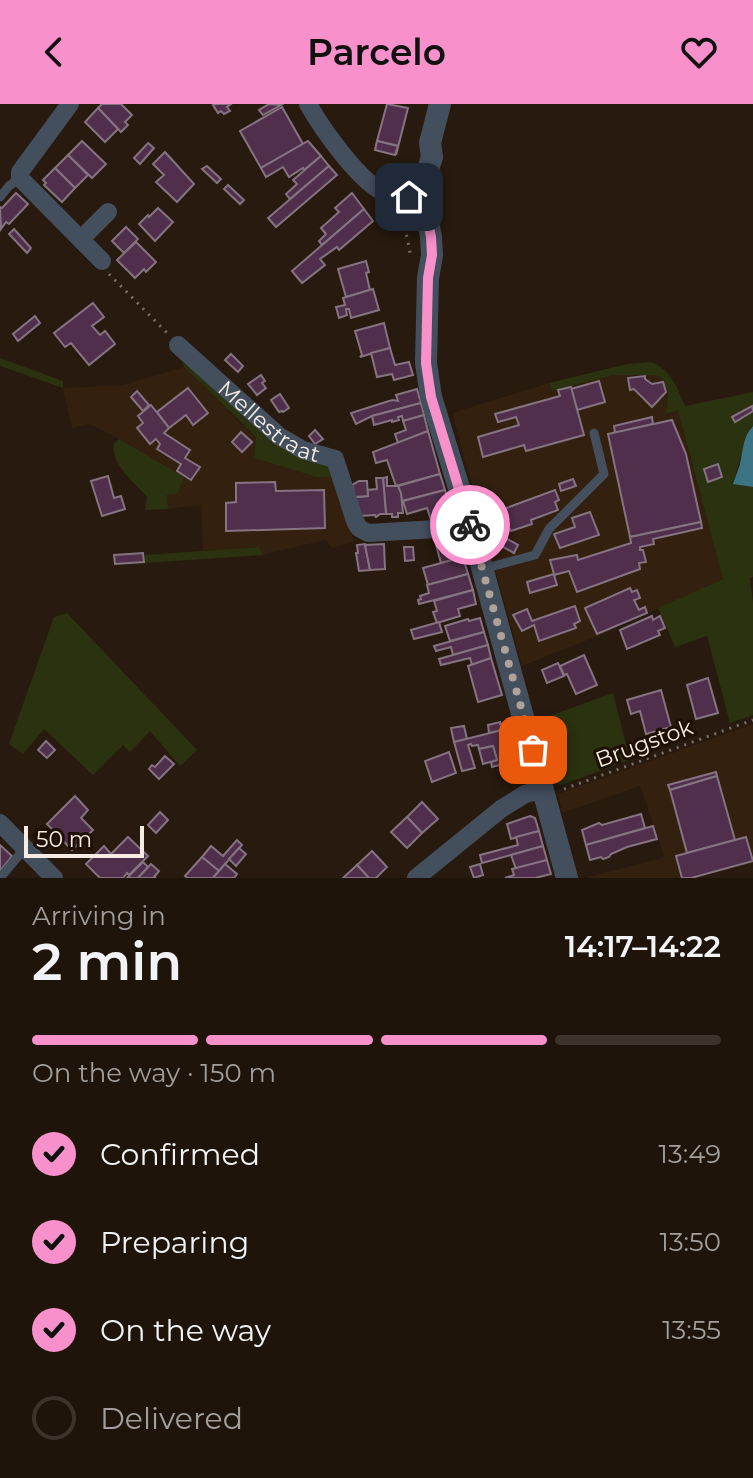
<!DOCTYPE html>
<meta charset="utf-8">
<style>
:root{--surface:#1e140a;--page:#2b2118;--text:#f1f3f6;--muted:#a19e9c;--line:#3c332b;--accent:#f890cc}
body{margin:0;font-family:Montserrat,sans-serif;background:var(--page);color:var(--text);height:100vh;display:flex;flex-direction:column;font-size:30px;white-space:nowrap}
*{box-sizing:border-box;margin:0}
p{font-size:26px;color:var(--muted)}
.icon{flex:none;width:44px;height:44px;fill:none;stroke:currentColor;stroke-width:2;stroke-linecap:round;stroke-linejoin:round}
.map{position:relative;height:774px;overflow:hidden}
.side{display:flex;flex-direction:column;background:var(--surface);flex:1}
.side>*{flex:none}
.scale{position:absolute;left:24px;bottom:20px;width:120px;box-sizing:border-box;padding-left:8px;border:4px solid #f6ece4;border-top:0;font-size:22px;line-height:28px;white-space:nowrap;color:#f6ece4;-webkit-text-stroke:6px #1e1005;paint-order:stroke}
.pin{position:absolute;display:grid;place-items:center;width:68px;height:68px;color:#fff;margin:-34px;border-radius:16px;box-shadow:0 4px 12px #0006}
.courier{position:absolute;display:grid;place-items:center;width:80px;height:80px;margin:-40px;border:6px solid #f890cc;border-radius:50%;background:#fff;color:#222;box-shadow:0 2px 10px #0007}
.summary em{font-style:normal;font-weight:600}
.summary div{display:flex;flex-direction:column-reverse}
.summary{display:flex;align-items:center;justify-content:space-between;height:136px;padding:0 32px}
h1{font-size:52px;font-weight:600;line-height:60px}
.bar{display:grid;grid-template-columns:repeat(4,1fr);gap:12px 8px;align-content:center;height:96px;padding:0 32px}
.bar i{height:10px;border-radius:6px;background:var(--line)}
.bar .selected{background:var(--accent)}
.bar p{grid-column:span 4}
ol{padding:0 32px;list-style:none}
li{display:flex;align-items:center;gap:24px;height:88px}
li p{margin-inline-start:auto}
li .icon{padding:8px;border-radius:50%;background:var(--accent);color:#111;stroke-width:4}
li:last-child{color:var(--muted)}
li i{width:44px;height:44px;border:4px solid var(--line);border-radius:50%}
header{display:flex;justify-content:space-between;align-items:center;height:104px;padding:0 32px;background:var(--accent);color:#111;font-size:36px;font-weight:600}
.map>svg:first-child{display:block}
.built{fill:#33200f}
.green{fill:#2b3210}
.water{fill:#3d7483}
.building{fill:#4f2f4b;stroke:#857382;stroke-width:2}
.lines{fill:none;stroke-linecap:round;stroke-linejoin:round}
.path{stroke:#7b6e64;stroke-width:3;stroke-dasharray:2 6;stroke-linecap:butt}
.service{stroke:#444f5e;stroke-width:9}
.minor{stroke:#444f5e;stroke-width:18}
.tertiary{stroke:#444f5e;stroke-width:22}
.done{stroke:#aea299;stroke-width:8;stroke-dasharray:0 14.4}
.route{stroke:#f890cc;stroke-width:10}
.labels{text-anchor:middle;stroke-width:6;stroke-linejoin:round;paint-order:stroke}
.street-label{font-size:22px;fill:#f6ece4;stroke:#1e1005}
</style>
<header><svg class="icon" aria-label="back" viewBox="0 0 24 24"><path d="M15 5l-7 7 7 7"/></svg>Parcelo<svg class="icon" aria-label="heart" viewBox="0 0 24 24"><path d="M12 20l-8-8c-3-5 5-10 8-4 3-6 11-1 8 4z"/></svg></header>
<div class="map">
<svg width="753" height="774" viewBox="0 0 753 774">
<rect width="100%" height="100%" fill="#281a0e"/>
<g class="built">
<path d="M184 263 256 334 255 354 316 373H333L354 437 333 444 325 436 263 451 259 443 203 447 201 401 168 405 167 390 119 335 90 320 72 324 63 284 123 281Z"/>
<path d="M615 271H654L662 274 668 289 666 310 678 306 723 475 598 532 522 562 452 309 549 279 552 287Z"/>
<path d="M753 620V759L691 774H585L665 753 640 682 562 709 558 690Z"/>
</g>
<g class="green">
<path d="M0 254 63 277V284L0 262Z"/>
<path d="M182 256 332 361 333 373H316L254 354 256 333 184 263Z"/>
<path d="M651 258C671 266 677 283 685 302L753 288V322L750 324 733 379 753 383V473L750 474 753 499V611L730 619 707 532 675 543 658 504 723 475 678 306 666 310 668 289 662 274 654 271H614L552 287 549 279 627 260Z"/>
<path d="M119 335 184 373 177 390 167 391 168 405 145 406 147 393C135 379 110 359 114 340Z"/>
<path d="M259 443 263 451 145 459V451Z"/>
<path d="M67 509 197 646 180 662 150 627 130 648 123 641 93 671 44 625 23 650 9 640 54 513Z"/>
<path d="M613 589 630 656 561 681 555 679 538 616Z"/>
</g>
<path class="water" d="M753 322V383L733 380C735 373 738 367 740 360 743 347 743 332 753 322Z"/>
<g class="building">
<path d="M102 0H121L132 11 125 18 128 21 121 28 98 4Z"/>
<path d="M216 0H231L227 3 230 7 224 10 221 7 218 9 213 1Z"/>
<path d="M269 0 281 1 263 11 259 6Z"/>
<path d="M387 0 408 4 396 51 398 42 377 37Z"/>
<path d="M282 3 303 40 261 64 240 27Z"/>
<path d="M98 4 118 25 105 38 85 18Z"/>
<path d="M82 37 106 60 92 74 68 51Z"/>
<path d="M308 37 321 52 304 66 303 64 289 73 283 63 266 73 261 64Z"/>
<path d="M377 37 398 42 395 51 375 46Z"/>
<path d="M148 39 154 44 140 60 134 54Z"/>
<path d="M165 48 194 80 177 98 156 78 164 71 153 60Z"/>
<path d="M68 51 88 71 75 84 55 64Z"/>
<path d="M321 52 329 62 290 95 286 90 297 80 293 76Z"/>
<path d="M207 62 221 75 217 79 202 65Z"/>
<path d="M329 62 337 71 276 123 268 114Z"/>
<path d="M55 64 75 84 62 98 44 81 46 79 43 76Z"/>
<path d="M228 81 244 96 240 100 224 85Z"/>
<path d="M16 89 28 100 9 120 6 118 1 125 0 103 2 104Z"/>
<path d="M352 89 364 105 322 141 319 137 326 130 321 124 339 108 335 104Z"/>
<path d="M158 104 173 118 155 137 139 120 148 111 149 113Z"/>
<path d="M364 105 373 117 339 146 337 143 320 155 325 161 302 179 292 167Z"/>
<path d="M126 123 138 135 124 149 112 137Z"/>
<path d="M14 125 31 144 27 149 9 130Z"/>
<path d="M136 138 156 158 146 168 144 165 135 174 117 156Z"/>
<path d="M366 157 369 168 366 169 370 186 346 193 338 165Z"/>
<path d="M373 185 379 206 351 214 349 205H346L347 211 339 214 336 203 345 201 343 194Z"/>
<path d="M93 199 104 213 92 222 100 231 105 227 115 240 89 261 71 239 65 243 54 229Z"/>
<path d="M35 212 40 219 18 237 13 230Z"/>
<path d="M384 219 390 244 360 253 362 251 355 227Z"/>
<path d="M390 244 395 261 409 258 413 271 394 276 392 270 377 273 371 249Z"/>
<path d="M231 250 243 262 238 268 225 256Z"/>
<path d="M261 271 265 277 262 279 266 284 257 291 248 280Z"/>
<path d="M645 272V275L652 280 663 278 666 288 652 303 634 285 630 286 628 274Z"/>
<path d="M599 277 605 298 577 306 571 285Z"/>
<path d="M571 283 584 331 526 347 524 341 483 353 478 333 519 321 516 313 498 318 495 310 560 292 558 286Z"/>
<path d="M188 284 208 309 193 321 186 311 169 324 157 308Z"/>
<path d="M417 285 421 299 372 312 356 320 351 309 389 297 393 296 398 297 396 291Z"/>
<path d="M137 287 149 301 143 307 131 293Z"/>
<path d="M280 290 289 304 283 308 282 307 279 308 271 296Z"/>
<path d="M421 299 424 311 403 317 402 312 398 313 399 316 392 318V316L374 321 372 312Z"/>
<path d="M151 301 169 324 164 329 190 346 185 354 200 363 191 376 177 367 181 360 157 345 160 340 156 335 150 340 137 324 143 319 138 312Z"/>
<path d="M752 302 753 307 735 318 732 313Z"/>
<path d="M424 311 428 327 398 339 395 330 406 326 403 317Z"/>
<path d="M652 313 653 320 615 329 614 322Z"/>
<path d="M672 316 686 350 701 418 630 433 608 330Z"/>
<path d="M315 326 323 335 315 340 309 332Z"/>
<path d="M428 327 440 370 396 382 387 356 376 359 373 348Z"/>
<path d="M241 328 252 338 242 348 232 338Z"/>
<path d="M718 360 722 373 708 378 704 365Z"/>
<path d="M440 370 445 386 402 397 398 382Z"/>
<path d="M108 372 114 394 121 392 125 405 102 412 91 377Z"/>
<path d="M387 373V382H398L401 389 403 409H398V413H392V410H386L383 374Z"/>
<path d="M376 374H383L386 410H380L376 413 375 411 360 412 355 393 368 392 367 386 377 385Z"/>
<path d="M573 375 576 382 561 387 559 380Z"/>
<path d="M359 377H367L368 392 355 393 352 381Z"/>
<path d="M275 378 276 387 324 386 325 424 226 427V399L236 398V379Z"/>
<path d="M445 386 452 410 431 416 427 404 407 410 403 397Z"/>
<path d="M555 386 559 396 555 398 558 406 531 416 532 420 511 427 510 425 498 428 493 409Z"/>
<path d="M590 408 599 431 560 444 554 430 575 423 572 414Z"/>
<path d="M701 418 702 424 653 435 654 440 640 443V446H643L646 458 639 459 640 465 577 488 569 467 554 471 557 481 530 489 527 478 554 470 550 456 577 451 578 456 631 439 630 433Z"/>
<path d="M500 431 518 441 514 449 496 439Z"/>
<path d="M365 440 370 466 359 467 356 449H358L357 441Z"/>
<path d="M384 440 385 465 370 466 365 441Z"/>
<path d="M460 440 463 453 441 459 436 441Z"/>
<path d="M404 443H413L414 456 405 457Z"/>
<path d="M143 449 144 458 115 460 114 451Z"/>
<path d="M463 453 468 470 428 481 423 464Z"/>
<path d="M468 470 473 486 419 500 418 496 421 495 420 492 429 489 427 481Z"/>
<path d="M630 484 632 488 637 486 640 494 634 496 639 506 645 503 647 509 597 530 585 504Z"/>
<path d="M473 486 476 500 458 505 460 512 437 519 433 508 437 507 434 497Z"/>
<path d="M575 502 580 517 574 520 576 524 539 537 534 521 522 527 513 511 527 505 532 517Z"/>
<path d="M652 512 653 516 660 512 665 524 658 527 660 531 627 545 620 526Z"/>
<path d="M480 514 484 528 450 537 445 522 468 515 469 517Z"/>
<path d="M439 518 442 528 414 535 411 526Z"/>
<path d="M484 528 488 541 453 551 451 543 436 547 434 542Z"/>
<path d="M488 541 491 554 472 561 470 554 441 561 439 555Z"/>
<path d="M584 551 597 581 576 590 567 570 564 571 560 562Z"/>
<path d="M491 554 502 591 478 598 468 562Z"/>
<path d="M558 559 564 572 547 579 542 566Z"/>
<path d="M708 574 718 609 696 615 687 581Z"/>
<path d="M661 586 671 623 646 630 640 607 631 610 627 596Z"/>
<path d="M500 618V620L509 618 510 624 489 629 488 621Z"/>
<path d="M464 622 467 635 454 638 451 624Z"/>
<path d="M510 624 518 651 506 654 507 659 492 663 491 658 497 656 493 642 479 645 478 641 472 642 471 640 468 641 475 664 462 667 454 638Z"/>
<path d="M46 637 55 646 47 654 38 646Z"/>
<path d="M493 642 497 656 483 660 479 645Z"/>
<path d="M449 648 456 669 432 678 425 657Z"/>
<path d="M165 652 174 660 159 675 149 665 152 661 155 663Z"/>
<path d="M716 668 717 672 670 686 668 681Z"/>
<path d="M717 672 735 736 687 749 670 686Z"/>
<path d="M75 692 88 706 81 714 93 726 72 746 47 720Z"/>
<path d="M422 698 438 715 422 729 407 713Z"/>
<path d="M160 708 168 716 156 729 148 721Z"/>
<path d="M641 710 645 724 586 741 582 726 599 719 602 721Z"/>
<path d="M530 712 535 714 539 727 511 735 507 720Z"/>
<path d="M407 713 422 729 407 744 391 728Z"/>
<path d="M653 722 657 735 627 743 611 750 609 753 603 755 601 753 590 756 586 741Z"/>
<path d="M539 727 543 742 482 759 480 751 518 741 516 733Z"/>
<path d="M128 733 148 752 129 771 127 769 123 774H100L86 760 104 742 111 750Z"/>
<path d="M746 733 753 757 691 774H682L676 752Z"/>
<path d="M237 736 242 741 219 767 202 753 211 742 223 752Z"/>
<path d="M0 741 12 752 0 767Z"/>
<path d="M543 742 547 756 516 765 511 751Z"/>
<path d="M239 744 246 750 236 762 229 755Z"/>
<path d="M372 747 387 763 376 774H369L357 761Z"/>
<path d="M202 753 219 767 213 774H187L185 772Z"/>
<path d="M547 756 551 770 535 774H505L514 771 512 765Z"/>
<path d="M143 758 148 763 138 774H127Z"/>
<path d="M151 760 159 767 154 773 156 774H138Z"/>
<path d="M225 760 237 770 234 774H213Z"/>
<path d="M480 760 483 771 474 774 470 763Z"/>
<path d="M357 761 369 774H343Z"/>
</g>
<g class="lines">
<g class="path">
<path d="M391 73 407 67"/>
<path d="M397 109C406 121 408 139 411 154"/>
<path d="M109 170 168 230"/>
<path d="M564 685 753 616"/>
</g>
<g class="service">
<path d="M0 93 9 82 20 74"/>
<path d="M482 465 535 451 549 425 604 370 594 329"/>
<path d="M0 774 25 744"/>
</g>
<g class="minor">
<path d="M70 0 20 68V74L102 157"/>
<path d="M308 0C321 23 361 81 386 89 398 93 411 93 423 93"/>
<path d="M81 135 108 108"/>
<path id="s1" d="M178 241 279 332 303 346 335 355 355 417 359 424 368 429 471 423"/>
<path d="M0 719 54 774"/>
<path d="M416 774 501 705 525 690 543 685"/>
</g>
<path class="tertiary" d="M440 0 430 39 432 53 427 68 423 93 431 133 432 151 428 174 426 259 431 293 471 423 567 774"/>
</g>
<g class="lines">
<path class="done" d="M470 421 533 646"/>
<path class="route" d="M409 93H423L431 133 432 151 428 174 426 259 431 293 470 421"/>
</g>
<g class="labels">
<g class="street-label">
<text dy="8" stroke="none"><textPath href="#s1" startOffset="120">Mellestraat</textPath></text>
<text transform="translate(644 639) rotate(-20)" y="8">Brugstok</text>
</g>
</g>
</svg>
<div class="scale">50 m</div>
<div class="pin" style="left:533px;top:646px;background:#ea580c"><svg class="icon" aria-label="bag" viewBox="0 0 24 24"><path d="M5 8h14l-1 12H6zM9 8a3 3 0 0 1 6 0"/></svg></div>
<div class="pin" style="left:409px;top:93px;background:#1f2937"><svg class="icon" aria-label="home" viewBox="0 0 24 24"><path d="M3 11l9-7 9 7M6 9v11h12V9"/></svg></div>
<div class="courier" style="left:470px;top:421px"><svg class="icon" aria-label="bike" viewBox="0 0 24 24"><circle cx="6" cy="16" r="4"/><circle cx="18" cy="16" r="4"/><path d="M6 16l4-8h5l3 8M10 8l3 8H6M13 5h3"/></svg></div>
</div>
<section class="side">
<div class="summary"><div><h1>2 min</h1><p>Arriving in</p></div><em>14:17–14:22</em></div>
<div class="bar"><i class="selected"></i><i class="selected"></i><i class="selected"></i><i></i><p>On the way · 150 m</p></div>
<ol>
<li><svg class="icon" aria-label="check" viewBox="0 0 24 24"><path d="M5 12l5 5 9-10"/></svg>Confirmed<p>13:49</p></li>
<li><svg class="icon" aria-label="check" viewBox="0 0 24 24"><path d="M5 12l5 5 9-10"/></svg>Preparing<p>13:50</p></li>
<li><svg class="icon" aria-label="check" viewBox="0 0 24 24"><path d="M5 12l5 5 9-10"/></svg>On the way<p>13:55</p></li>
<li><i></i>Delivered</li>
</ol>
</section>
